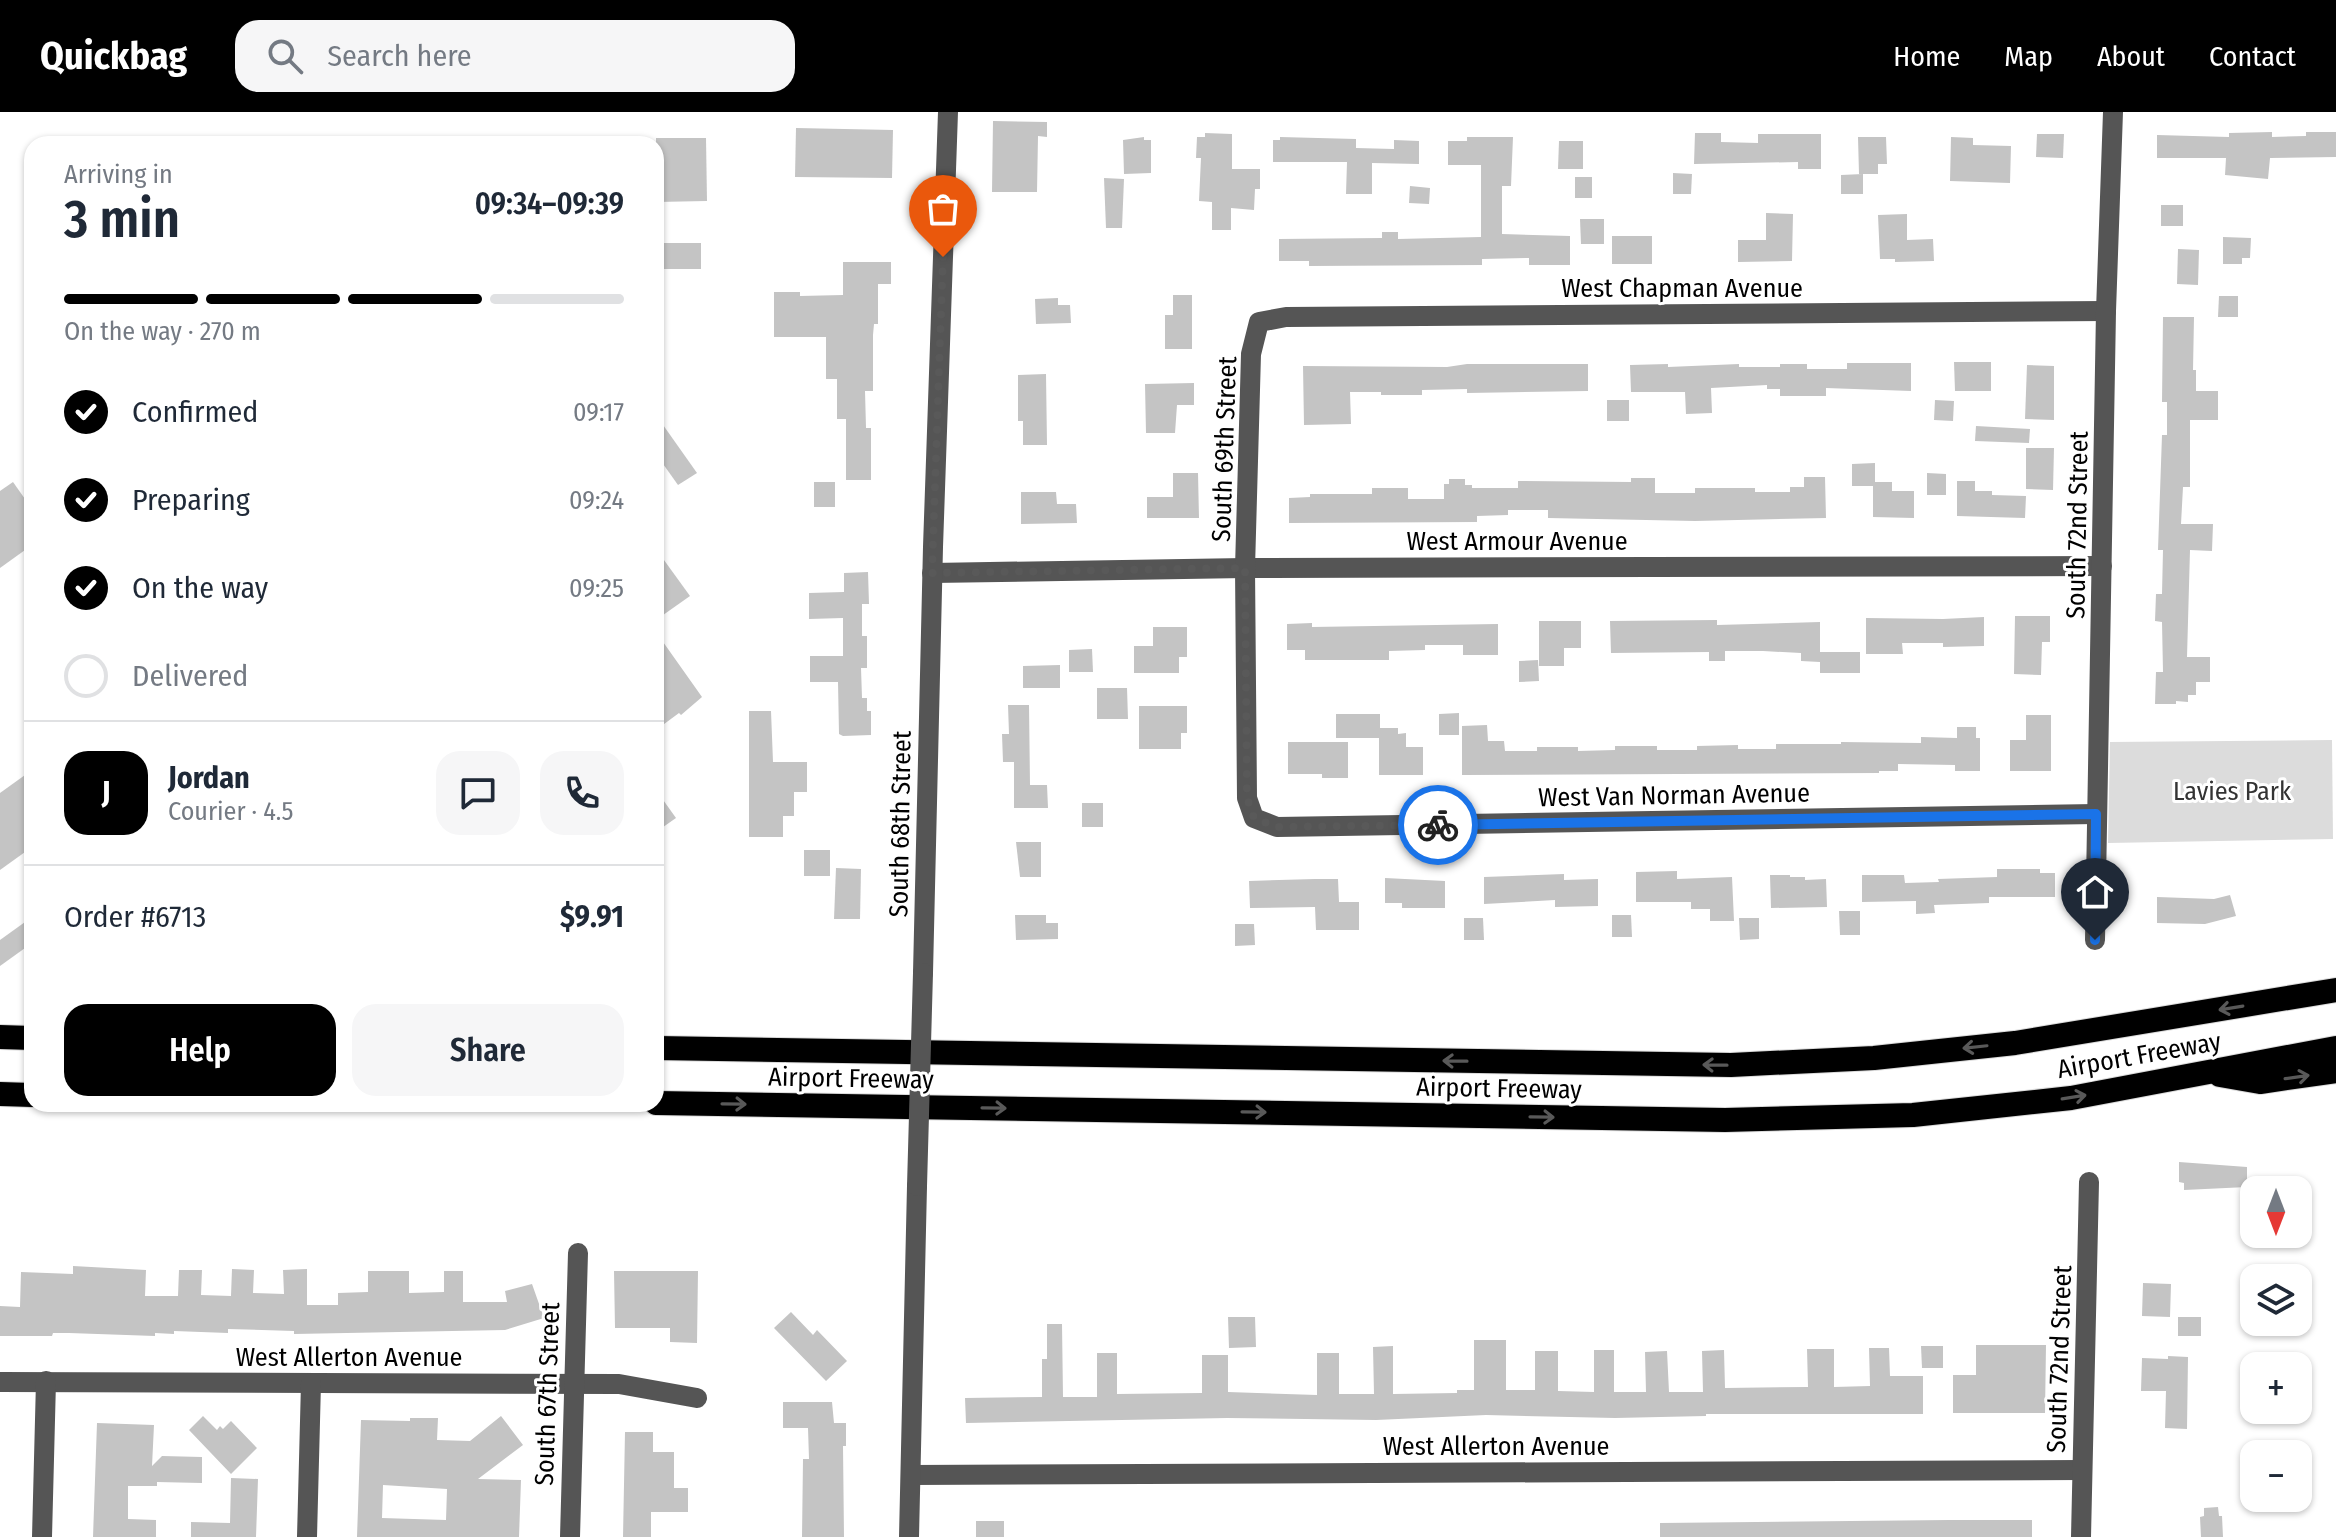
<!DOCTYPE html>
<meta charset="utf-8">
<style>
:root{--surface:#fff;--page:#f6f6f7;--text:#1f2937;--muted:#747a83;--line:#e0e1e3;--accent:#000}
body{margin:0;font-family:"Fira Sans Condensed",sans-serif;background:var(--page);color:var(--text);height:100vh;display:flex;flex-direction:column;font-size:30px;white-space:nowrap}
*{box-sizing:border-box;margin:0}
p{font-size:26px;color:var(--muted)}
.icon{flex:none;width:44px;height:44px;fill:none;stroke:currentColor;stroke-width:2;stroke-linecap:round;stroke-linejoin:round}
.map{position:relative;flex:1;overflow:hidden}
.drawer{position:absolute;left:24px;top:24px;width:640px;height:976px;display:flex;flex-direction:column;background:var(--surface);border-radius:24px;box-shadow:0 2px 6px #0004}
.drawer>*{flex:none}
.needle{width:52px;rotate:180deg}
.fabs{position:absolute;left:2240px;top:1064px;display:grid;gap:16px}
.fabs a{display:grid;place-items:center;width:72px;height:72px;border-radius:16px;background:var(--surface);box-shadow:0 2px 6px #0004;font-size:40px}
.pin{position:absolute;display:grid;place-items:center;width:68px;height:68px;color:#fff;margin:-82px -34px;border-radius:50% 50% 50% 0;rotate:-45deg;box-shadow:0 0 8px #0007}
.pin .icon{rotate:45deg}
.courier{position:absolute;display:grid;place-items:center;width:80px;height:80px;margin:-40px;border:6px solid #1a73e8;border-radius:50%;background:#fff;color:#222;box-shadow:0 2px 10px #0007}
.headline em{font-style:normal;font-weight:600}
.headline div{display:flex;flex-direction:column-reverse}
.headline{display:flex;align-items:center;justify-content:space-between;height:136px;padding:0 40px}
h1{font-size:52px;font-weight:600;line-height:60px}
.bar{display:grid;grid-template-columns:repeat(4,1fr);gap:12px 8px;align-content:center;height:96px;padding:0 40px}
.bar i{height:10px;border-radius:6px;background:var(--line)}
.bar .selected{background:var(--accent)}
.bar p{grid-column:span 4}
.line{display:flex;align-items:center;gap:20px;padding:0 40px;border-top:2px solid var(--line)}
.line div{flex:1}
.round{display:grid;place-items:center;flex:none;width:84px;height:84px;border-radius:24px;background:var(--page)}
ol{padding:0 40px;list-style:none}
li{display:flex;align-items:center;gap:24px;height:88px}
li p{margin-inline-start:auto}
li .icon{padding:8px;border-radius:50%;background:var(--accent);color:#fff;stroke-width:4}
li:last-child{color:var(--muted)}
li i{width:44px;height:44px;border:4px solid var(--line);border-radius:50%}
.cta{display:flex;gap:16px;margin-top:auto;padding:16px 40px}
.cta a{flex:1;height:92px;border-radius:24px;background:var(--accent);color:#fff;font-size:32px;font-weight:600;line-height:92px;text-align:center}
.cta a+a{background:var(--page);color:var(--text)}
header{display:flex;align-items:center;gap:48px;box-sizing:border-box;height:112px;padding:0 40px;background:var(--accent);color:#fff}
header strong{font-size:38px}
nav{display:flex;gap:44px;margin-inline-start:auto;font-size:28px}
.search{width:560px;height:72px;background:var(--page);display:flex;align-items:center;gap:20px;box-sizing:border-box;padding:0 28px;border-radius:24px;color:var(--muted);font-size:30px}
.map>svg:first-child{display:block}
.green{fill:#dcdcdc}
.building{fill:#c4c4c4;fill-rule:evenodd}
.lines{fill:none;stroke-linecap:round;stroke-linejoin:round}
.highway-casing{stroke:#dbdbdb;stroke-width:26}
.minor{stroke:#555;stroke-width:20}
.highway{stroke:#000;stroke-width:24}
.minor-bridge{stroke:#555;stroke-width:20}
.oneway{stroke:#595959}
.done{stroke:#595959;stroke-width:8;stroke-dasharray:0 14.4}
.route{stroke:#1a73e8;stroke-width:10}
.labels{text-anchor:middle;stroke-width:6;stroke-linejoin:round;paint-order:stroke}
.street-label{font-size:26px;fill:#000;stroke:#fff}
.park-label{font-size:26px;fill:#333;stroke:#fff}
</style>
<header>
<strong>Quickbag</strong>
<div class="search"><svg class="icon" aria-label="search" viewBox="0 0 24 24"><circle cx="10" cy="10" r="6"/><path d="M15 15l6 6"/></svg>Search here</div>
<nav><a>Home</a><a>Map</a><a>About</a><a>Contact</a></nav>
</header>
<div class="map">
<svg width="2336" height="1425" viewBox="0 0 2336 1425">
<rect width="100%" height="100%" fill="#fff"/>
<path class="green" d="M2332 628 2333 727 2108 731 2110 630Z"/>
<g class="building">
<path d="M993 9 1047 10V25L1038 24 1037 80H992Z"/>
<path d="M796 16 893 18 892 66 795 65Z"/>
<path d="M2272 20V25L2306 24V20H2336V45L2270 46 2268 67 2225 63 2226 46H2157V23L2229 25V21Z"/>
<path d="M1205 21 1232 22V57H1260V77H1255L1254 98 1231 96V118H1212V90L1199 89 1201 46H1196L1197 25H1205Z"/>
<path d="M1695 21H1721V30L1758 31V22H1821V57H1798V50L1694 52Z"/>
<path d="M2037 22H2064L2063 46 2036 45Z"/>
<path d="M1144 25V28H1151V61L1124 62 1123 28Z"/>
<path d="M1280 25 1356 27V36L1394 37V28L1419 29V52L1372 51V82H1346L1347 50H1273V28H1280Z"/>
<path d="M1467 25H1513L1511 74H1502V122L1570 124V153H1529V146L1482 147V153L1309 154V149H1279V127L1382 126V120H1398V127L1481 125V53H1448V29H1467Z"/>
<path d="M1858 25H1886L1887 52H1878V62H1859Z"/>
<path d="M1951 25 1973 26V33L2011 34 2010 71 1950 69Z"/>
<path d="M656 26H706L707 89 656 90Z"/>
<path d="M1559 29H1583V57H1558Z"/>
<path d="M1673 61 1692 62 1691 82H1673Z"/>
<path d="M1863 62V82H1841V63Z"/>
<rect x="1575" y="65" width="17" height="21"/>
<path d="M1104 66 1124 67 1122 116H1106Z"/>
<path d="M1410 74 1430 76 1429 92 1409 91Z"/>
<rect x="2161" y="93" width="22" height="21"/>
<path d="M1766 101 1793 102 1792 149 1738 150V128H1766Z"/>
<path d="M1907 102V128L1933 127 1934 149 1895 150V147H1880L1878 103Z"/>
<path d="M1580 107H1604V132H1581Z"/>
<rect x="1612" y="124" width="40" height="28"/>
<path d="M2223 125 2251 126 2250 146H2242V152H2223Z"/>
<rect x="661" y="131" width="40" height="26"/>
<path d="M2178 137 2199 138 2198 173 2177 172Z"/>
<path d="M843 150H891V172H878V212H874L873 223V279H865L866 316H871V368H846V307H837V267H826V225H774V180H800V184L843 183Z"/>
<path d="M1173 183H1192V237H1165V203H1173Z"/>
<path d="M2219 184H2238V205H2218Z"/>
<path d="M1058 186V193H1070L1071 211 1036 212 1035 187Z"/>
<path d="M2163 205H2194L2193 258H2196V279H2218V308H2190V375H2183L2181 412H2213L2212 439 2190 438 2187 545H2210V570H2196V583H2188V590L2176 589V592H2155L2156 560H2163L2162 510 2155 509 2156 482H2162L2163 438H2158L2162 323H2167V290H2162Z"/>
<path d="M1954 250H1991V279H1955Z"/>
<path d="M1847 251H1911V279L1826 276V284H1780V277H1767V273L1711 276 1712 301 1686 302 1685 280H1631L1630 253 1668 252V255L1739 252V255H1780V252H1807V257H1847Z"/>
<path d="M1467 252H1588V279L1467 281V277L1422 278V283H1381V280H1350L1351 312 1304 313 1303 254 1447 255Z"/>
<path d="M2027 253 2054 254V308L2025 307Z"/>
<path d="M1046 262 1047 333H1023V309H1018V263Z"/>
<path d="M1194 271V293H1177L1175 321H1146L1145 272Z"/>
<rect x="1607" y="288" width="22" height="21"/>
<path d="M1935 288 1954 289 1953 309 1934 308Z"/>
<path d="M656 303 697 361 678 373 656 342Z"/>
<path d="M1976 314 2030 317 2029 331 1975 329Z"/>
<path d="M2026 336H2054L2053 378 2026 377Z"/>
<path d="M1875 351V370H1892V379H1914V406L1873 405V374H1852V352Z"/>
<path d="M1173 361H1198L1199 406H1147V385H1173Z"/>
<path d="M1927 361 1946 362V383H1927Z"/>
<path d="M1804 365H1825L1826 406 1695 409 1548 406V398H1508V403L1477 404V410L1289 411V386L1310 385V382H1372V376H1408V387H1444V372H1449V367H1465V373H1472V376H1518V369L1631 370V366H1655V381H1695V376H1755V380H1790V375H1804Z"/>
<path d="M1957 369H1975V379H1992V383L2026 384 2025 406 1957 404Z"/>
<path d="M13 370 32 397V433L0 456V379Z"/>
<rect x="814" y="370" width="21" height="25"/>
<path d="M1021 380H1056L1057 392H1076L1077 411 1021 412Z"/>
<path d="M656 437 690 484 656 508Z"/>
<path d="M868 460 869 492H862V524H867V556H861L862 586H867V599H871V623L843 624 839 622 838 570H810V544H843V506L809 507V481L844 480V461Z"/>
<path d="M2015 504H2050V530H2042L2041 563 2014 562Z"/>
<path d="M1984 505V534L1943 535V531H1902L1903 542H1866V506L1943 507Z"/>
<path d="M1717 508V513L1820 510V550L1801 549V541L1763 539H1725V549H1709V540L1611 541 1610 509Z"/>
<path d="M1539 509H1581V536H1564V554H1539Z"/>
<path d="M1312 511V515L1498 512V543H1463V533H1425V538L1389 539V548H1305V538H1287V512Z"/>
<path d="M1153 515H1187V545H1179V561H1134V534H1153Z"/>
<path d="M656 520 702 585 681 603 679 601 656 618Z"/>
<path d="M1092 537 1093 560H1069V538Z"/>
<rect x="1820" y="540" width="40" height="21"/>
<path d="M1538 548 1539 569 1519 570V549Z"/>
<path d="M1060 553V576H1023V554Z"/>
<path d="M1097 576H1127L1128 607H1097Z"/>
<path d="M1008 593H1029L1030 673H1047L1048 696H1014V650H1003L1002 622H1009Z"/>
<path d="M1139 594H1187V621H1181V637H1139Z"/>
<path d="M749 599H771L773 650H807V680H794V704H783V725H749Z"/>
<path d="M1459 601V623H1439V602Z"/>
<path d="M1336 602H1380V616H1398V622L1406 621V635H1423V663H1379V626H1336Z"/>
<path d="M2026 603H2051V659H2010V628H2026Z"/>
<path d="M1487 613 1488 629H1504L1505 639H1537V635H1578V639L1615 638V634H1657V638H1697V634L1738 633V637H1776V632H1841V630L1921 631V625L1957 626V615H1976V626H1980V659H1955V653L1898 652V659H1879V661L1462 663V614Z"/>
<path d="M1288 630H1348V666H1322V662H1288Z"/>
<path d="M32 658V735L0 758V681Z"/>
<path d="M656 678 676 706 656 720Z"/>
<rect x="1082" y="691" width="21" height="24"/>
<path d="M1016 730H1041V765H1020Z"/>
<rect x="804" y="738" width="26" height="26"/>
<path d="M836 756 861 757 860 807H834Z"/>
<path d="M1997 757H2040V761H2055V785H1989V791L1934 793 1935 801 1916 802V789L1862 790V763H1904L1905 771 1939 770 1938 767 1997 765Z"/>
<path d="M1677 759V767L1732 765 1734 809H1710V797H1691V790H1636V760Z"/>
<path d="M1564 762V768L1598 767V794L1555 795V788L1484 792V765Z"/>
<path d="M1770 763H1790V765H1805V768L1826 767 1827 795 1771 796Z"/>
<path d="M1385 766 1445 769V796H1402V791H1385Z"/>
<path d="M1315 767H1338L1339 790H1359V818H1316L1315 795 1250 796 1249 769Z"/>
<path d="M2230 783 2236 804 2205 812 2157 811V785L2214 787Z"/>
<path d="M1839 799H1860V823H1840Z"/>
<path d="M1015 803H1046V811H1058V827L1016 828Z"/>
<path d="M1612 803H1631L1632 825H1612Z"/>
<path d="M32 805V831L0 854V828Z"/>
<path d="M1464 806H1483L1484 828H1464Z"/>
<path d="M1739 806H1759V827L1740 828Z"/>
<path d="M1235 812H1254L1255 833 1235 834Z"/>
<path d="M2179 1050 2247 1055V1075L2184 1078V1071L2179 1070Z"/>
<path d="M73 1154 146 1158 145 1184H178L179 1158H202L201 1183 231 1184 232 1157 254 1158 253 1181 284 1182 283 1158 307 1157V1193H338V1181L368 1180V1159H409V1181L444 1180V1159H463V1190H507L505 1179 532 1172 544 1206 505 1218 294 1222V1219L228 1217V1221L174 1219V1222L155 1221V1224L69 1221H53L52 1224H0V1194L20 1195 21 1160 73 1162Z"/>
<path d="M614 1159H698L697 1231 670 1230V1216H615Z"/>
<path d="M2143 1171 2171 1172 2170 1205 2142 1204Z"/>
<path d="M791 1200 813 1223 817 1218 847 1249 826 1269 774 1216Z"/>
<path d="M1228 1205H1255L1256 1235 1229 1236Z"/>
<rect x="2178" y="1205" width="23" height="19"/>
<path d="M1047 1212H1062L1063 1285H1097V1241H1117V1282L1202 1281V1243H1228V1280L1317 1283V1241H1339V1282H1374L1373 1235 1393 1234V1282L1457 1281V1278H1474V1228H1506V1278H1535V1239H1558V1279L1594 1280V1238H1614V1280H1646L1645 1240 1667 1239 1669 1280H1703L1702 1239 1724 1238 1725 1276 1808 1275 1807 1237H1834V1275L1870 1274 1869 1236H1889L1890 1264H1923V1302H1706V1304L1615 1306 1486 1303 1376 1308 1227 1306 966 1311 965 1286 1042 1285V1247H1047Z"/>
<path d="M1976 1233H2046L2045 1301H1953V1263H1976Z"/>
<path d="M1921 1234H1943V1256H1922Z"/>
<path d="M2168 1244 2188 1245 2187 1317 2165 1316 2166 1279H2141L2142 1246 2168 1247Z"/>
<path d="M783 1290H832L834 1311H846V1334H843L844 1425H802L803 1347H809L808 1316H783Z"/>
<path d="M203 1304 217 1318 220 1314 223 1317 231 1309 257 1336 231 1362 189 1318Z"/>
<path d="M501 1304 523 1333 478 1367 521 1368 519 1425H357L361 1308 410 1309V1306H438L437 1328 470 1329ZM383 1373 447 1377 446 1408 382 1406Z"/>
<path d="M97 1311 154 1313 152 1354 162 1344 202 1345V1371L157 1370V1374H128V1407L156 1408V1425H93Z"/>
<path d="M625 1320H653V1340H674V1376H688V1400H651V1425H623Z"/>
<path d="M231 1366 258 1367 256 1425H191V1410L230 1411Z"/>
<path d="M2218 1395 2219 1404H2222L2223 1425H2201L2200 1405 2204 1404V1396Z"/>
<path d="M1949 1408H2032V1425H1660V1411Z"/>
<rect x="976" y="1409" width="28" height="16"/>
</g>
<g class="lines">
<g class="highway-casing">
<g id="highway">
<path d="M0 925 32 926"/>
<path d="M656 936 1731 953 1874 946 2015 931 2336 878"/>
<path d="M2220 963 2260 970 2336 959"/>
<path d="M0 982 32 983"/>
<path d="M656 991 1725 1008 1913 1003 2071 986 2336 936"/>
</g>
</g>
<g class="minor">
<path d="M932 461 1245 456 2102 454"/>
<path d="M2096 702 1277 715 1254 706 1247 686 1245 456 1251 242 1259 210 1286 205 2106 199"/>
<path d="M2095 828 2106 199 2113 0"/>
<path d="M923 861 933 435 948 0"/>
<path d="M0 1270 619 1272 697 1286"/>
<path d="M911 1363 2082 1358"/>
<path d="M42 1425 46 1269"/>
<path d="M307 1425 311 1271"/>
<path d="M570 1425 578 1141"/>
<path d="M909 1425 917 1074"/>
<path d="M2081 1425 2089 1070"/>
</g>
<use href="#highway" class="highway"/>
<path class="minor-bridge" d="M917 1074 923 861"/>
</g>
<defs><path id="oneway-shaft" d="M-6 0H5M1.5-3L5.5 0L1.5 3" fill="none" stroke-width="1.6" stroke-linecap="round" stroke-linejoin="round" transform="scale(2)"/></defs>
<g class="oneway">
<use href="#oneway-shaft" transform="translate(2231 896) rotate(171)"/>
<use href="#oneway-shaft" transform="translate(1975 935) rotate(174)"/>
<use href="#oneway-shaft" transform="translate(1455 949) rotate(-179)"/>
<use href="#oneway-shaft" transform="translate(1715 953) rotate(-179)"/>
<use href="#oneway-shaft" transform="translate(2297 965) rotate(-8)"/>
<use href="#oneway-shaft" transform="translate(2074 985) rotate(-9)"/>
<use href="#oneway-shaft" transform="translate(734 992) rotate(1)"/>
<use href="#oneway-shaft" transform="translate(994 996) rotate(1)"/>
<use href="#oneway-shaft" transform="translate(1254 1000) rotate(1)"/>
<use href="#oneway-shaft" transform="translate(1542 1005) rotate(1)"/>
</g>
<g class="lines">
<path class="done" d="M943 145 932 461 1245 456 1247 686 1254 706 1277 715 1438 713"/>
<path class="route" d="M1438 713 2096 702 2095 828"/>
</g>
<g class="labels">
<g class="street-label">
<text x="1682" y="185">West Chapman Avenue</text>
<text transform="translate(1224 337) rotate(-88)" y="9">South 69th Street</text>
<text transform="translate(2077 413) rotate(-89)" y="9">South 72nd Street</text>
<text x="1517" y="438">West Armour Avenue</text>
<text transform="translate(1674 683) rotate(-1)" y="9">West Van Norman Avenue</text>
<text transform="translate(900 712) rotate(-89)" y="9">South 68th Street</text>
<text transform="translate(2139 943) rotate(-10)" y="9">Airport Freeway</text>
<text transform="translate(851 966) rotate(1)" y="9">Airport Freeway</text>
<text transform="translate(1499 976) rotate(1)" y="9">Airport Freeway</text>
<text x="349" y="1254">West Allerton Avenue</text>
<text transform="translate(2059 1247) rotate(-88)" y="9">South 72nd Street</text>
<text transform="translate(547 1282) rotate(-88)" y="9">South 67th Street</text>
<text x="1496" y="1343">West Allerton Avenue</text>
</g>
<g class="park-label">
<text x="2232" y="688">Lavies Park</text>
</g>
</g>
</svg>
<div class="fabs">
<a><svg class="needle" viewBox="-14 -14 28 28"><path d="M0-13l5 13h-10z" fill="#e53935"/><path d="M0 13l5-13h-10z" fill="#747a83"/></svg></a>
<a><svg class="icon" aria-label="layers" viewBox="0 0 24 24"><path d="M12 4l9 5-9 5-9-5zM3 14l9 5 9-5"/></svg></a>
<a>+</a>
<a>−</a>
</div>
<div class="pin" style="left:943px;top:145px;background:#ea580c"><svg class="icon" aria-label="bag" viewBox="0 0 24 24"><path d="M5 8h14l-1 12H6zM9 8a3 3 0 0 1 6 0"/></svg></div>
<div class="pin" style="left:2095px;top:828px;background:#1f2937"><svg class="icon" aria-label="home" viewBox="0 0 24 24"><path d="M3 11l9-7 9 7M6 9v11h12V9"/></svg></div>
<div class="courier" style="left:1438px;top:713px"><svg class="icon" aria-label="bike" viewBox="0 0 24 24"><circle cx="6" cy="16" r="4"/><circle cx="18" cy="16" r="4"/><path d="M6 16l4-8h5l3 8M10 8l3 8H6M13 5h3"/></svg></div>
<section class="drawer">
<div class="headline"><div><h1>3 min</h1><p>Arriving in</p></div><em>09:34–09:39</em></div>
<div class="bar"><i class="selected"></i><i class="selected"></i><i class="selected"></i><i></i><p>On the way · 270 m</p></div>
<ol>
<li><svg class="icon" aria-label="check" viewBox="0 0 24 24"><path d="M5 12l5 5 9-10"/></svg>Confirmed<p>09:17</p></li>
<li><svg class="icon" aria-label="check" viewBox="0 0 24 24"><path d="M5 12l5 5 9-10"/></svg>Preparing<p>09:24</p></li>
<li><svg class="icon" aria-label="check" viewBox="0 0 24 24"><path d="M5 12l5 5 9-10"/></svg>On the way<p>09:25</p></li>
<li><i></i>Delivered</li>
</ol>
<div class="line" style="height:144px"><b class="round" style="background:var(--accent);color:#fff">J</b><div><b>Jordan</b><p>Courier · 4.5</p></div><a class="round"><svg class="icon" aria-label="chat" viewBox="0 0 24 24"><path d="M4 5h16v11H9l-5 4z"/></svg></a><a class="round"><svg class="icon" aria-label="phone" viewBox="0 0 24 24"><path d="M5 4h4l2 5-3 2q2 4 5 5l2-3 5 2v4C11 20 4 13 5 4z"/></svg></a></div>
<div class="line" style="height:104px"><div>Order #6713</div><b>$9.91</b></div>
<div class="cta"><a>Help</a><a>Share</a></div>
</section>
</div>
